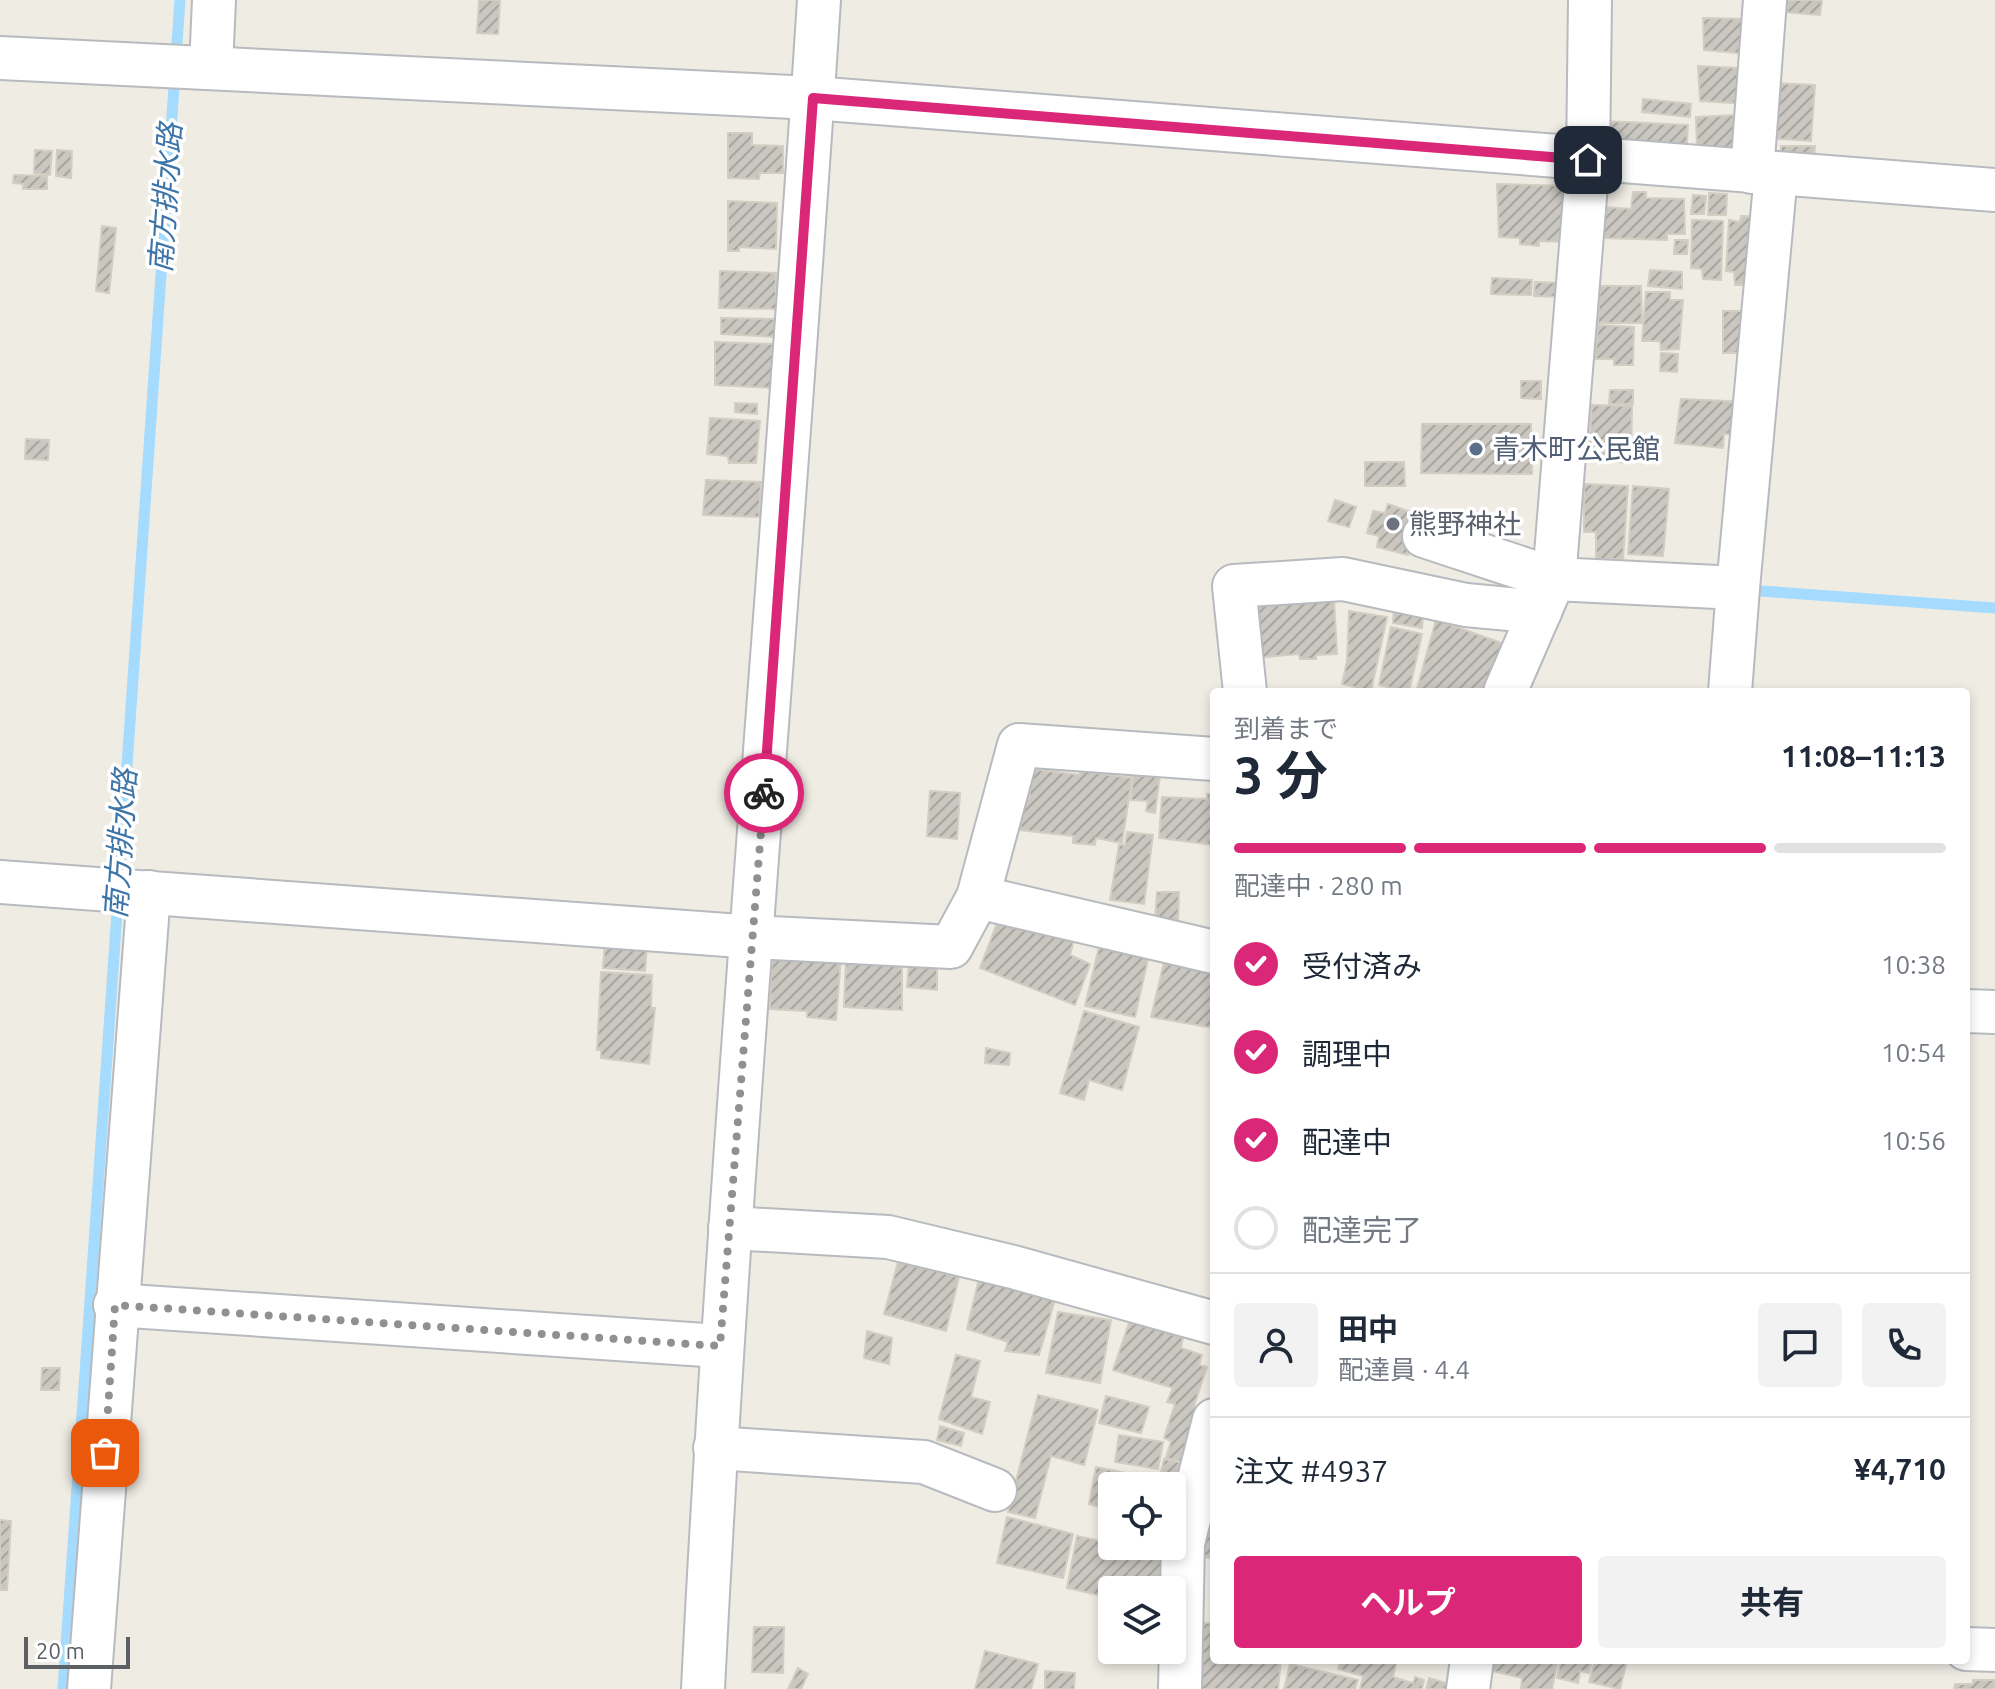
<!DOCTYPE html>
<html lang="ja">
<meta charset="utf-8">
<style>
:root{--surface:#fff;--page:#f2f2f3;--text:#1f2937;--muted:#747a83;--line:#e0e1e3;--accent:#db2777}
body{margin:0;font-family:Ubuntu,"Noto Sans JP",sans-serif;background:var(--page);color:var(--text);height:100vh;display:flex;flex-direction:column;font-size:30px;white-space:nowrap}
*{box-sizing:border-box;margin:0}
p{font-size:26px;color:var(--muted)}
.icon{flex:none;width:44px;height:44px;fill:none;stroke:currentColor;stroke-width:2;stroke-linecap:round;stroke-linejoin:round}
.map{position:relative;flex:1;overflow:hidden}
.drawer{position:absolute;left:1210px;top:688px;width:760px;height:976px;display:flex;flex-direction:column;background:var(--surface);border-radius:8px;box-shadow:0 4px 12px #0003}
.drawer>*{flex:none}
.fabs{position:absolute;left:1098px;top:1472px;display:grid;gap:16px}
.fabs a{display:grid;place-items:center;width:88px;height:88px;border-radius:8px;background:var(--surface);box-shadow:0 4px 12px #0003;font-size:40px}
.scale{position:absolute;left:24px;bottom:20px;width:106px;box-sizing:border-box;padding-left:8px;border:4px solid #5c6065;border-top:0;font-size:22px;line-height:28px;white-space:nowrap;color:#5c6065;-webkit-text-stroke:6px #fff;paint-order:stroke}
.pin{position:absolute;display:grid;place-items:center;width:68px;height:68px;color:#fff;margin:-34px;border-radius:16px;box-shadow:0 4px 12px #0006}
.courier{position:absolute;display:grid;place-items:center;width:80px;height:80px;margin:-40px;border:6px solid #db2777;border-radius:50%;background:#fff;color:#222;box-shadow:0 2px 10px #0007}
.headline em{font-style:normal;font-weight:700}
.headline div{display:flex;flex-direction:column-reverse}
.headline{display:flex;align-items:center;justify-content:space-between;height:136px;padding:0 24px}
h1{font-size:52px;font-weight:700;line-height:60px}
.bar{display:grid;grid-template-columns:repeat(4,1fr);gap:12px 8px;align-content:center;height:96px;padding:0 24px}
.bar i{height:10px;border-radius:6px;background:var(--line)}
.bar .active{background:var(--accent)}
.bar p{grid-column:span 4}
.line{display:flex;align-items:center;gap:20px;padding:0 24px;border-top:2px solid var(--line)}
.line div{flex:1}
.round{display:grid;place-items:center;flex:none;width:84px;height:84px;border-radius:8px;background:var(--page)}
ol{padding:0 24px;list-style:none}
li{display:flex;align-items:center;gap:24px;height:88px}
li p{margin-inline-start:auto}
li .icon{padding:8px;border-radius:50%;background:var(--accent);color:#fff;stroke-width:4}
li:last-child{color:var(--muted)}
li i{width:44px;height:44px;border:4px solid var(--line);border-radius:50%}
.cta{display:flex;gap:16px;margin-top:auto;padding:16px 24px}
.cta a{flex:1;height:92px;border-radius:8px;background:var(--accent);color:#fff;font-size:32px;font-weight:700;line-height:92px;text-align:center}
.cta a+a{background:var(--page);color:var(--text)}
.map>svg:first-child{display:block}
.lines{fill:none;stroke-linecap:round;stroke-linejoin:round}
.stream{stroke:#a4dbff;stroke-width:11}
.building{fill:url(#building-hatch);stroke:#d3cdc2;stroke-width:2}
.minor-casing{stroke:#b7babe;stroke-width:46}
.minor{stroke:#fff;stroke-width:42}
.done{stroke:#8f9191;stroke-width:8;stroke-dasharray:0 14.4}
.route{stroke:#db2777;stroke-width:10}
.service-dot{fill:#5c6f8a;stroke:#fff;stroke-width:3}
.worship-dot{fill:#6b7280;stroke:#fff;stroke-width:3}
.labels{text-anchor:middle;stroke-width:7;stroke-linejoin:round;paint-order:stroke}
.service-label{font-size:28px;fill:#4e5e75;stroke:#fff;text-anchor:start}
.worship-label{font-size:28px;fill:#5b616d;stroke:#fff;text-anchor:start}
.water-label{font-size:30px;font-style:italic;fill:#3d75a8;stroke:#fff}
</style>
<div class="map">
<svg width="1995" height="1689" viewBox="0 0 1995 1689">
<defs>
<pattern id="building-hatch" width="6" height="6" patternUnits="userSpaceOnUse" patternTransform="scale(2)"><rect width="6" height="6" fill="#cac7c1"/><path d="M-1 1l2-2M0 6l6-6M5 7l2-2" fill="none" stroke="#a7a5a0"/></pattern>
</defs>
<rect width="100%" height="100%" fill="#efece4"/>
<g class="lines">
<g class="stream">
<path d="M1761 591 1995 608"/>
<path d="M119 881 180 0"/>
<path d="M63 1689 118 898"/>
</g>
</g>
<g class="building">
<path d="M479 0H500L498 34 477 33Z"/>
<path d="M1784 0H1822L1820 15 1783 12Z"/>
<path d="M1703 18 1748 19V54L1704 50Z"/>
<path d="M1698 66 1739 68 1747 104 1700 101Z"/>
<path d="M1770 83 1815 85 1811 141 1767 138Z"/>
<path d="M1643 99 1691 104 1690 117 1642 112Z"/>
<path d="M1737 115 1743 150 1697 147 1696 117Z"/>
<path d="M1604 121 1688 125 1686 155 1602 144Z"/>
<path d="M728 133H752V145L783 146V173H760L759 179 728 178Z"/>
<path d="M1781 146H1815L1813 167 1780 165Z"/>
<path d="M35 150 52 151 50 175 34 173Z"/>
<path d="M57 150 72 151 71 178 56 176Z"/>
<path d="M14 175 47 176V189H23V184L13 183Z"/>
<path d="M1497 184 1568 186 1566 242 1539 241V246L1520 244V238L1499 237Z"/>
<path d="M1633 192H1646V198L1684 199 1685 234H1667V240L1603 238 1606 207 1631 209Z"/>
<path d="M1709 193 1727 194 1726 215H1708Z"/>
<path d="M1693 195 1706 196 1704 214H1691Z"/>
<path d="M728 201 777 203 776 249 739 247V251H728Z"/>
<path d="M1741 216 1762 217 1755 285H1735L1734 272 1726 271 1729 220 1740 222Z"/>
<path d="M1692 220 1723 221 1721 280 1703 279 1702 269 1691 268Z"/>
<path d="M102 226 116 228 109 293 96 291Z"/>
<path d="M1675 240H1688L1687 254H1674Z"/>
<path d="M1650 270 1682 272V289L1648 286Z"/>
<path d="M720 271 776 273V309L719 308Z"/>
<path d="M1492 278 1532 280 1531 295 1491 294Z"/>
<path d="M1535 282 1564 283 1563 297 1534 296Z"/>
<path d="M1600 286H1641L1642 323H1598Z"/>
<path d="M1646 292H1670V300H1683L1679 349 1661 350 1660 341H1642Z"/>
<path d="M1723 311H1758L1755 353H1723Z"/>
<path d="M721 318 775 319 776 337 721 334Z"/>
<path d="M1598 325 1634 327 1633 365H1614V359H1595Z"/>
<path d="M715 342 773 344 774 388 715 385Z"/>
<path d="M1661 353 1678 354 1677 372 1660 371Z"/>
<path d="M1521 381H1541V399L1521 398Z"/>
<path d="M1610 390H1633V404H1609Z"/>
<path d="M1681 399 1749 402 1748 417H1732L1731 434H1724L1723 448 1675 443Z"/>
<path d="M735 403 757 404V414L735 412Z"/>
<path d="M1592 405 1632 406 1631 463 1588 460Z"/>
<path d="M710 418 760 421 756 463H729L728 456 707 454Z"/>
<path d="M1422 424H1531L1532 474 1421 473Z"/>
<path d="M26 439 49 440 48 460 25 459Z"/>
<path d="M1365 462H1404L1405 486H1365Z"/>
<path d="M706 480 761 482 759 517 703 515Z"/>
<path d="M1584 484 1628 486 1623 559H1596V532H1584Z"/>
<path d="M1633 486 1669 489 1663 556 1628 554Z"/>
<path d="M1335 500 1356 507 1349 527 1328 521Z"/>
<path d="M1388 504 1419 515 1408 555 1377 547 1379 536 1367 533 1373 511 1385 513Z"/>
<path d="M1334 600 1337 654 1316 655V659H1300L1299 654 1254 658 1251 605Z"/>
<path d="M1394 609 1423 614 1422 628 1393 623Z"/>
<path d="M1349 611 1387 617 1371 691 1342 684 1347 661Z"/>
<path d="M1436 620 1508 645 1485 692H1416Z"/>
<path d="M1391 627 1422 634 1409 692 1379 685Z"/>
<path d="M1033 769 1079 775 1081 771 1132 778 1122 843 1096 838 1095 845 1073 843V836L1020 830 1025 799H1029Z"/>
<path d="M1126 770 1160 775 1155 813 1146 811 1148 801 1131 800 1133 776 1125 775Z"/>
<path d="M930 791 960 793 957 839 927 836Z"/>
<path d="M1207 794H1214V845L1159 838 1162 797 1207 799Z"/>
<path d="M1127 832 1153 835 1144 904 1110 900 1119 845H1125Z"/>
<path d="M1157 892H1179L1178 924 1155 921Z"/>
<path d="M999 918 1075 936 1070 955 1090 964 1075 1005 980 968Z"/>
<path d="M605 942 647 945 645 971 603 968Z"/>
<path d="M1099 947 1148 959 1135 1017 1085 1006Z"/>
<path d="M772 954 841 958 836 1020 807 1017V1011L770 1009Z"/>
<path d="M1165 958 1214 970V1028L1151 1017Z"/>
<path d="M846 959 902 963V1010L844 1007Z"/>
<path d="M909 962 937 964V990L907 987Z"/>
<path d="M601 972 652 975 651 1008H655L649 1064 601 1058V1050H597Z"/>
<path d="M1084 1011 1139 1027 1122 1090 1089 1080 1084 1100 1060 1093Z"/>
<path d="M986 1048 1010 1053 1009 1065 985 1063Z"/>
<path d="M898 1262 959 1277 946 1331 884 1314Z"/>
<path d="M980 1274 1056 1296 1039 1355 1005 1351 1008 1342 967 1329Z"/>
<path d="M1058 1312 1111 1320 1100 1383 1046 1373Z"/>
<path d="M1130 1320 1183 1338 1181 1348 1202 1355 1199 1365 1207 1367 1194 1406 1199 1408 1185 1462 1166 1458 1171 1441 1164 1438 1175 1404 1167 1402 1173 1388 1113 1370Z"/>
<path d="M867 1331 892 1338 889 1364 864 1358Z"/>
<path d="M956 1355 980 1361 971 1397 990 1402 982 1434 939 1419Z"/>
<path d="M42 1368H60L59 1390H41Z"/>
<path d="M1038 1395 1098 1410 1084 1465 1051 1456 1035 1518 1008 1512Z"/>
<path d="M1106 1396 1149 1407 1141 1433 1099 1423Z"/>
<path d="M940 1426 964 1433 961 1446 937 1440Z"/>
<path d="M1119 1435 1163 1442 1158 1469 1115 1462Z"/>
<path d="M1164 1459 1183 1463 1180 1475 1161 1472Z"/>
<path d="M1096 1467 1149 1478 1148 1486H1112V1510L1089 1504Z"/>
<path d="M1214 1481V1559L1195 1555Z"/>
<path d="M1007 1517 1073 1534 1063 1578 997 1563Z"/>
<path d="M0 1520 11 1521 7 1590H0Z"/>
<path d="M1077 1536 1166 1555V1590H1112V1598L1067 1588Z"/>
<path d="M1193 1623H1214V1660H1281L1278 1689H1201Z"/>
<path d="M754 1627H784L783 1673 752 1672Z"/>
<path d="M985 1651 1038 1664 1031 1689H975Z"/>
<path d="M1340 1660H1397L1393 1677 1413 1683 1415 1677 1424 1680 1422 1689H1360L1363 1676 1338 1669Z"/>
<path d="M1482 1660H1558L1552 1689H1521L1522 1678 1480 1668Z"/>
<path d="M1561 1660H1592L1589 1673 1580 1671 1578 1683 1557 1678Z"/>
<path d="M1595 1660H1627L1620 1689 1589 1682Z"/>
<path d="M1290 1664 1358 1680 1355 1689H1284Z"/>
<path d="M798 1668 808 1674 801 1689H788Z"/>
<path d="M1045 1671 1075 1673 1074 1689H1045Z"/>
<path d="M1429 1678 1460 1687V1689H1426Z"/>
<path d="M1973 1680H1995V1689H1954L1955 1684H1973Z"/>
</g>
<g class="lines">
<g class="minor-casing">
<g id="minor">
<path d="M0 58 813 98 1995 190"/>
<path d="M211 67 214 0"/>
<path d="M1752 172 1765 0"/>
<path d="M1424 536 1554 579 1738 588 1730 692"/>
<path d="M1738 588 1776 174"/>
<path d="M1245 692 1234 586 1343 579 1466 605 1540 612"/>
<path d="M1505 692 1554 579 1588 160 1590 0"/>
<path d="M0 882 754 937 951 947 978 897 1019 745 1214 759"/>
<path d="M978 897 1214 952"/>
<path d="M1966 1011 1995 1012"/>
<path d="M730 1228 888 1237 1013 1267 1214 1323"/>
<path d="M115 1305 720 1346"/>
<path d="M715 1448 924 1462 995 1490"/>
<path d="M1966 1649 1995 1650"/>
<path d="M89 1689 149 892"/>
<path d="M703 1689C731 1125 783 563 819 0"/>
<path d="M1180 1689 1183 1543 1214 1420"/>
<path d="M1468 1689 1472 1660"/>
</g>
</g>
<use href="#minor" class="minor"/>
</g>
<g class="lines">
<path class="done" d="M105 1453 115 1305 720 1346 764 793"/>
<path class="route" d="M764 793 813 98 1588 160"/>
</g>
<circle class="service-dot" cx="1476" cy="449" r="8"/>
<circle class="worship-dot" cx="1393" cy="524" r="8"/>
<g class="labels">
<g class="service-label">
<text x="1492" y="459">青木町公民館</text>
</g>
<g class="worship-label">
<text x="1409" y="534">熊野神社</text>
</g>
<g class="water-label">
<text transform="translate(166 198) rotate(-86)" y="10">南方排水路</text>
<text transform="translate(121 844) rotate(-86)" y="10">南方排水路</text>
</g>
</g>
</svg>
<div class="fabs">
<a><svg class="icon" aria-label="locate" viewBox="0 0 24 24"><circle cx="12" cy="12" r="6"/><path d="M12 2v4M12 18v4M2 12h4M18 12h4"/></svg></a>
<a><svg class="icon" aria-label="layers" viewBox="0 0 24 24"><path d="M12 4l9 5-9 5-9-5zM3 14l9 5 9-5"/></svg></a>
</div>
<div class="scale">20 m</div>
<div class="pin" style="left:105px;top:1453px;background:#ea580c"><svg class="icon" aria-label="bag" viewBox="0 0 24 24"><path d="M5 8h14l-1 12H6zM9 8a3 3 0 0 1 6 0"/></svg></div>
<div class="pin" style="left:1588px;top:160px;background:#1f2937"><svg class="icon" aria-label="home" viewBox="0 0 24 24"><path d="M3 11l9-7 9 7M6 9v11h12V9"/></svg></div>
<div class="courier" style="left:764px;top:793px"><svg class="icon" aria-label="bike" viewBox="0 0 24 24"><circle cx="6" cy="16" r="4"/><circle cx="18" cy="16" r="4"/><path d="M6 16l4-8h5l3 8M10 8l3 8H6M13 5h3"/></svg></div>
<section class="drawer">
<div class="headline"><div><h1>3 分</h1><p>到着まで</p></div><em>11:08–11:13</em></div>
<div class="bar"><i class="active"></i><i class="active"></i><i class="active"></i><i></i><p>配達中 · 280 m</p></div>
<ol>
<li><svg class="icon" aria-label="check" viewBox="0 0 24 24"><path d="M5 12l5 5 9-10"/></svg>受付済み<p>10:38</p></li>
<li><svg class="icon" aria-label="check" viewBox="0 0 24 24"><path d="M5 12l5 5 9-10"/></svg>調理中<p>10:54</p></li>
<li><svg class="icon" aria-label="check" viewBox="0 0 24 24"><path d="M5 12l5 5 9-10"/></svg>配達中<p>10:56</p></li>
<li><i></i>配達完了</li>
</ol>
<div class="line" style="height:144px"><a class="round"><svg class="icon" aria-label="person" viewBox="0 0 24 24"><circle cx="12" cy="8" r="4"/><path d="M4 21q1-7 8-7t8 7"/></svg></a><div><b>田中</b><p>配達員 · 4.4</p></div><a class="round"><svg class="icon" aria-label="chat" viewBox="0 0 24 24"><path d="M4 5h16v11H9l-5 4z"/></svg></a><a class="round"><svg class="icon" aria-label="phone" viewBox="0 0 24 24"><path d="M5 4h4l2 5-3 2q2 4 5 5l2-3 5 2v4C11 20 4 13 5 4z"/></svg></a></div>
<div class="line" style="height:104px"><div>注文 #4937</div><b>¥4,710</b></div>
<div class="cta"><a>ヘルプ</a><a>共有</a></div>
</section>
</div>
